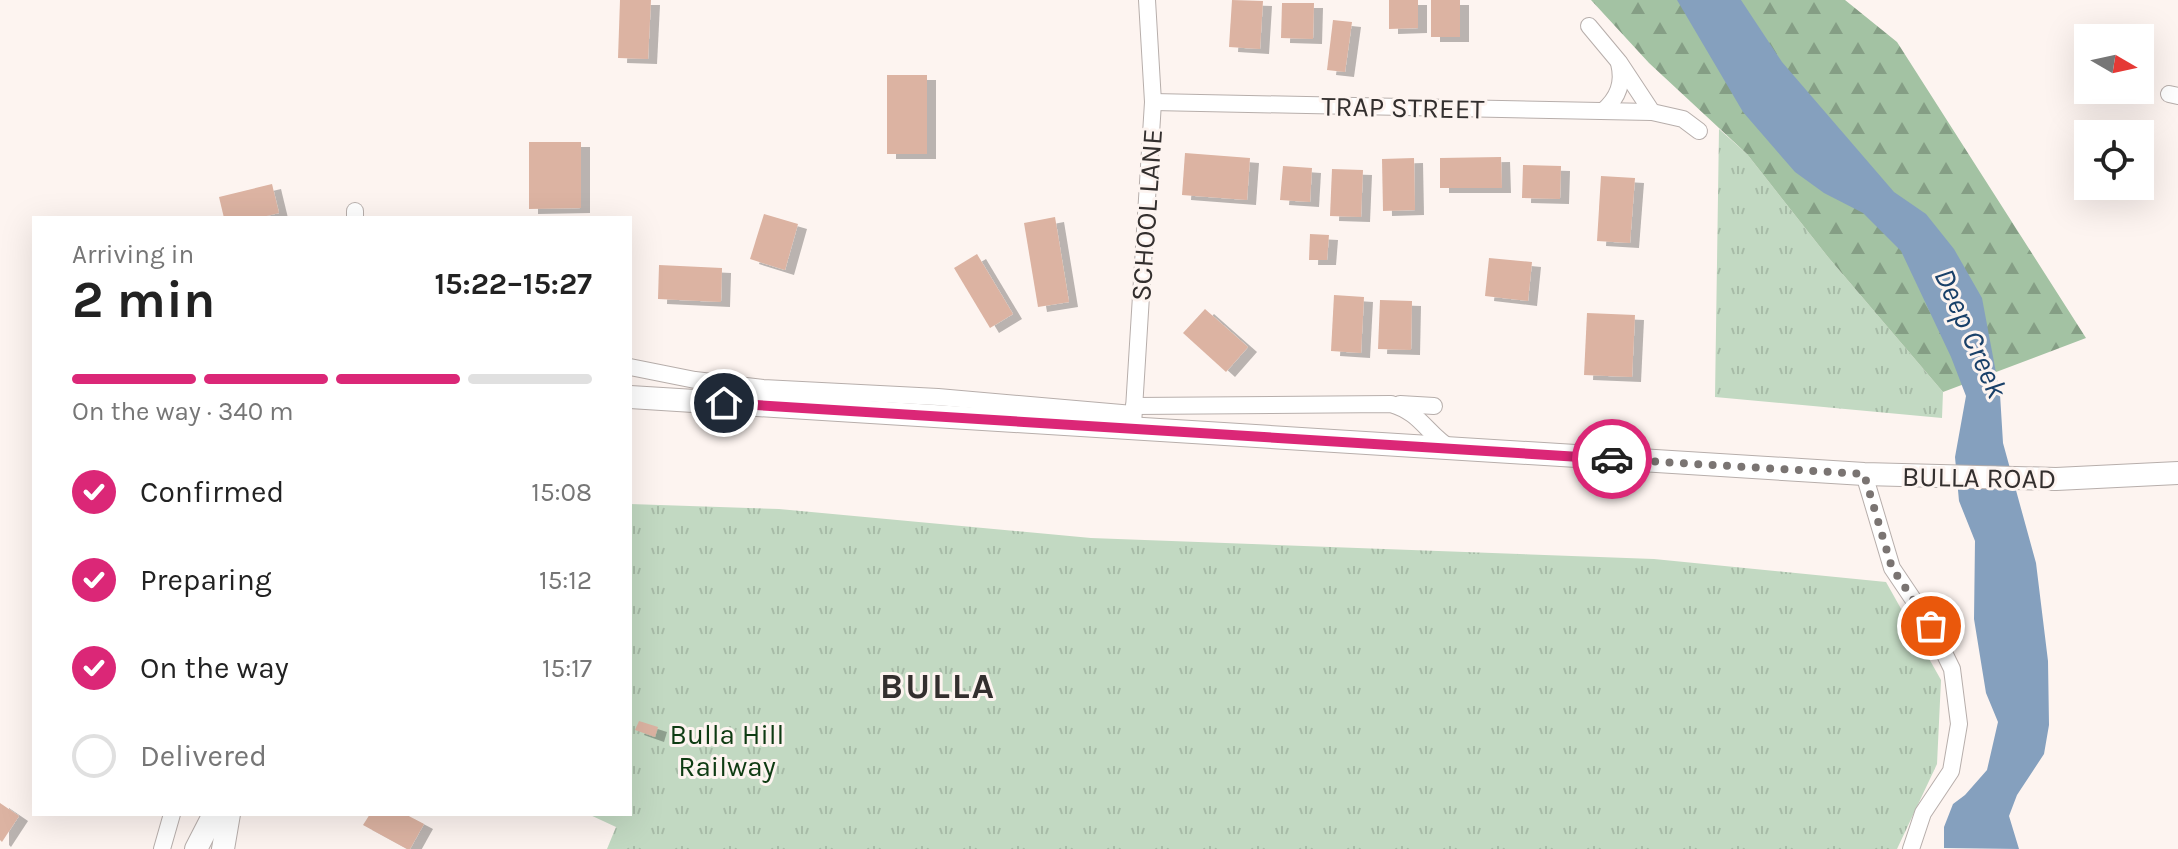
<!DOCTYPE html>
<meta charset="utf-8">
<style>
:root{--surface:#fff;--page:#f6f6f6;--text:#222;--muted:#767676;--line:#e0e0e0;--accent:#db2777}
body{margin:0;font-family:Karla,sans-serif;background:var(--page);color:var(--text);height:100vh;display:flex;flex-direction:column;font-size:30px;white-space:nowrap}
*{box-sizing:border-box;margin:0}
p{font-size:26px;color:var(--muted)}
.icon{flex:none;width:44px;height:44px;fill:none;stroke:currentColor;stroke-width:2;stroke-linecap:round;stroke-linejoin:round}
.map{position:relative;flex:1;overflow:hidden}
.details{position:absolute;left:32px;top:216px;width:600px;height:600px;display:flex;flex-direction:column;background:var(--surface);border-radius:0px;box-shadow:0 8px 32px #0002}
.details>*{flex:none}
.needle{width:52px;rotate:99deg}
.tools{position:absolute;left:2074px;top:24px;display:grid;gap:16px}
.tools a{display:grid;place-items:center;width:80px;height:80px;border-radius:0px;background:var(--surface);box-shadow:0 8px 32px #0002;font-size:40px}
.pin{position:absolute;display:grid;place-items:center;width:68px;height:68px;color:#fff;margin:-34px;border:4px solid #fff;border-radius:50%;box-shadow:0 2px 8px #0007}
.courier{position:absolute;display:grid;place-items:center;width:80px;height:80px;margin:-40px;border:6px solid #db2777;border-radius:50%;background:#fff;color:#222;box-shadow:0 2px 10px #0007}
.summary em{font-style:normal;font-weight:700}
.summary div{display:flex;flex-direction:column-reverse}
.summary{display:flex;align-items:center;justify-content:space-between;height:136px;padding:0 40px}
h1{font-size:52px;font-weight:700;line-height:60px}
.bar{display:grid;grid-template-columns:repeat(4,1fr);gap:12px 8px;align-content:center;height:96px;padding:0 40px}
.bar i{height:10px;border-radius:6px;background:var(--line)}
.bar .current{background:var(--accent)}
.bar p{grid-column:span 4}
ol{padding:0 40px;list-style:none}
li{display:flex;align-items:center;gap:24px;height:88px}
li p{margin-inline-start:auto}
li .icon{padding:8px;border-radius:50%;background:var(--accent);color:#fff;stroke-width:4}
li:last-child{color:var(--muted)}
li i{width:44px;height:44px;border:4px solid var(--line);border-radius:50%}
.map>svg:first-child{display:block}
.grass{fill:url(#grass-tufts)}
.forest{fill:url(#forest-firs)}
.water{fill:#85a0be}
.building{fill:#dcb3a2;filter:url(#shadow)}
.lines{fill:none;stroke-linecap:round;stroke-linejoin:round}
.minor-casing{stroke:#b7aeab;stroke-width:18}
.major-casing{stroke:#b7aeab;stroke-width:24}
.minor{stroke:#fff;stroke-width:16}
.major{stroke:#fff;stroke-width:22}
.done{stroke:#7a7472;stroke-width:8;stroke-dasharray:0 14.4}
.route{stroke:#db2777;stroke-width:10}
.labels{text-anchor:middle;stroke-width:6;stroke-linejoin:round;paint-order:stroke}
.street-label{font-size:28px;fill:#332f2e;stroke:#fdf4f0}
.park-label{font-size:28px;fill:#0e3b12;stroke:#fdf4f0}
.water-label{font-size:30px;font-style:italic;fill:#194069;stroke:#fdf4f0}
.district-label{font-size:36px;font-weight:bold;letter-spacing:2px;fill:#332f2e;stroke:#fdf4f0}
</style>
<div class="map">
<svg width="2178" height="849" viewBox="0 0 2178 849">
<defs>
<pattern id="grass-tufts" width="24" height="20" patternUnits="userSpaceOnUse" patternTransform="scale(2)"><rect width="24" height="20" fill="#c2d9c2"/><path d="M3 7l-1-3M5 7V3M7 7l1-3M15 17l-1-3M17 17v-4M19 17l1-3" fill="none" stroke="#a7bba7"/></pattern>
<pattern id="forest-firs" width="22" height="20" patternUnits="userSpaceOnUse" patternTransform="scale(2)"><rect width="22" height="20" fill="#a3c2a3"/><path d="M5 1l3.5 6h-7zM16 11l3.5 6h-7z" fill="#859e85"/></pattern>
<filter id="shadow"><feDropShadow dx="9" dy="5" stdDeviation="0" flood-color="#0004"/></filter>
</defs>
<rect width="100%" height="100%" fill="#fdf4f0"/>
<g class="grass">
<path d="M1719 129 1747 154 1828 257 1943 392 1942 418 1715 397Z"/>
<path d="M630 504 779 509 1091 538 1654 559 1886 582 1941 680 1937 764 1897 849H607L616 827 588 814H630Z"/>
</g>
<path class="forest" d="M1591 0H1845L1897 42 2086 338 1943 392 1828 257 1747 154 1649 63Z"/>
<path class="water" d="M1677 0H1741L1782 62 1894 192 1926 214 1954 249 1982 298 2000 394 2003 443 2036 563 2048 661 2049 725 2044 754 2017 795 2009 816 2019 849 1944 848V827L1953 804 1965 795 1987 770 1998 722 1986 693 1974 619 1975 541 1959 501 1955 457 1966 396 1951 357 1901 251 1863 213 1824 193 1795 172 1743 112Z"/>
<g class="building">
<path d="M620 0H651L648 59 618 58Z"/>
<path d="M1232 0 1263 1 1260 49 1229 47Z"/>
<path d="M1389 0H1418V28L1389 29Z"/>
<rect x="1431" y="0" width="29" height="37"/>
<path d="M1282 3H1314L1313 39 1281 38Z"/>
<path d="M1333 20 1352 22 1345 72 1327 70Z"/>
<rect x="887" y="75" width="40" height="79"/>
<path d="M529 142H581V208L529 209Z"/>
<path d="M1185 153 1250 158 1247 200 1182 195Z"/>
<path d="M1501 157 1502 188H1440V158Z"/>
<path d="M1414 158 1415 210 1383 211 1382 159Z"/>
<path d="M1523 165 1561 166 1560 199 1522 198Z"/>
<path d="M1283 166 1312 168 1310 202 1280 200Z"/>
<path d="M1332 169 1363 170 1361 217 1330 216Z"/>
<path d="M1601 176 1635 178 1630 243 1597 241Z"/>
<path d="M272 184 279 213 258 218H224L219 197Z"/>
<path d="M764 214 798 224 785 270 750 259Z"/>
<path d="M1055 217 1069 302 1038 307 1024 223Z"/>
<path d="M1310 234 1329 235 1327 260H1309Z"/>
<path d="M977 254 1013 314 990 328 954 268Z"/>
<path d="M1489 258 1532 262 1528 301 1485 296Z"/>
<path d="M659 265 722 268 721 302 658 299Z"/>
<path d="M1334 295 1364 297 1361 353 1331 351Z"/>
<path d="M1380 300 1412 301 1411 350 1378 349Z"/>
<path d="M1205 309 1248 347 1226 372 1183 333Z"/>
<path d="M1587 313 1635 315 1632 377 1584 375Z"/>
<path d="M639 721 658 727 655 737 635 730Z"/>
<path d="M0 803 19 816 2 842 0 840Z"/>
<path d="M370 814H405L424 824 410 849H407L363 825Z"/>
</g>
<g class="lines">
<g class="minor-casing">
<g id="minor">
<path d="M1589 26 1619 62 1652 112 1683 119 1699 131"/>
<path d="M2169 94 2178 96"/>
<path d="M1153 102 1652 112"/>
<path d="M1603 111C1618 98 1624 83 1619 63"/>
<path d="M355 211V218"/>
<path d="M630 367 695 380 763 388 938 397 1133 414"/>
<path d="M1400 404 1434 406"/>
<path d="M1134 406 1391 404C1422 413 1427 435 1452 449"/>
<path d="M1133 425 1153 102 1147 0"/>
<path d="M1864 474 1892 568 1931 626 1952 669 1959 724 1951 771 1923 813 1911 849"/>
<path d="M162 849 172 814"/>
</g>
</g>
<g class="major-casing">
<g id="major">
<path d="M630 397 1864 474 2056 479 2178 473"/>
<path d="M196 849 214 814"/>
<path d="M223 849 229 814"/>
</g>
</g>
<use href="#minor" class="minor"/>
<use href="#major" class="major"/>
</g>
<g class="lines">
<path class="done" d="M1612 459 1864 474 1892 568 1931 626"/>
<path class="route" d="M724 403 1612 459"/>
</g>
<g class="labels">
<g class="street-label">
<text transform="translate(1403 107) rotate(1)" y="10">TRAP STREET</text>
<text transform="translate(1146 215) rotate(-86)" y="10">SCHOOL LANE</text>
<text transform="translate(1979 477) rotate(1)" y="10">BULLA ROAD</text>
</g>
<g class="park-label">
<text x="727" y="744">Bulla Hill<tspan x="727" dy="32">Railway</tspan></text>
</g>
<g class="water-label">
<text transform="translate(1971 333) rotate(66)" y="10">Deep Creek</text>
</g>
<g class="district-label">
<text x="938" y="698">BULLA</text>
</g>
</g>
</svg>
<div class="tools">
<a><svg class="needle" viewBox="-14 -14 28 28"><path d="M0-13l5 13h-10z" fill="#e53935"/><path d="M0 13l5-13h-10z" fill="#767676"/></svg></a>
<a><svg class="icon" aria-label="locate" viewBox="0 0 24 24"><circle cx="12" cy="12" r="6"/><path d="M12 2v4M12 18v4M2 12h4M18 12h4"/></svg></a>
</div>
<div class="pin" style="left:1931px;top:626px;background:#ea580c"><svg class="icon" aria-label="bag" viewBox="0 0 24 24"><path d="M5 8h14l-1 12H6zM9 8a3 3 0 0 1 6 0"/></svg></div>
<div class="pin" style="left:724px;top:403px;background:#1f2937"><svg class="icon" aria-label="home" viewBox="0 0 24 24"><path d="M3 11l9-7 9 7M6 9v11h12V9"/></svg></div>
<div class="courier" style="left:1612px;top:459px"><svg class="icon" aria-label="car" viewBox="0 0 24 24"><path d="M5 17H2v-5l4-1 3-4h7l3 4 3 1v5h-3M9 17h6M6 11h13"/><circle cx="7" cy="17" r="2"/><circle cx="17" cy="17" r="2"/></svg></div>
<section class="details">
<div class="summary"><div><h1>2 min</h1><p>Arriving in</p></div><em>15:22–15:27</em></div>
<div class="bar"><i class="current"></i><i class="current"></i><i class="current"></i><i></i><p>On the way · 340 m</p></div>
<ol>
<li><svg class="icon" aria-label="check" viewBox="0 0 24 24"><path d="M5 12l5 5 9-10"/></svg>Confirmed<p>15:08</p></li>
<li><svg class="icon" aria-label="check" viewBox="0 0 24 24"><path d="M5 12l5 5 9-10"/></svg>Preparing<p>15:12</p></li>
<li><svg class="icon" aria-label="check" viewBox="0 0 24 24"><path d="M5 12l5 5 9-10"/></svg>On the way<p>15:17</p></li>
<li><i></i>Delivered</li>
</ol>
</section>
</div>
